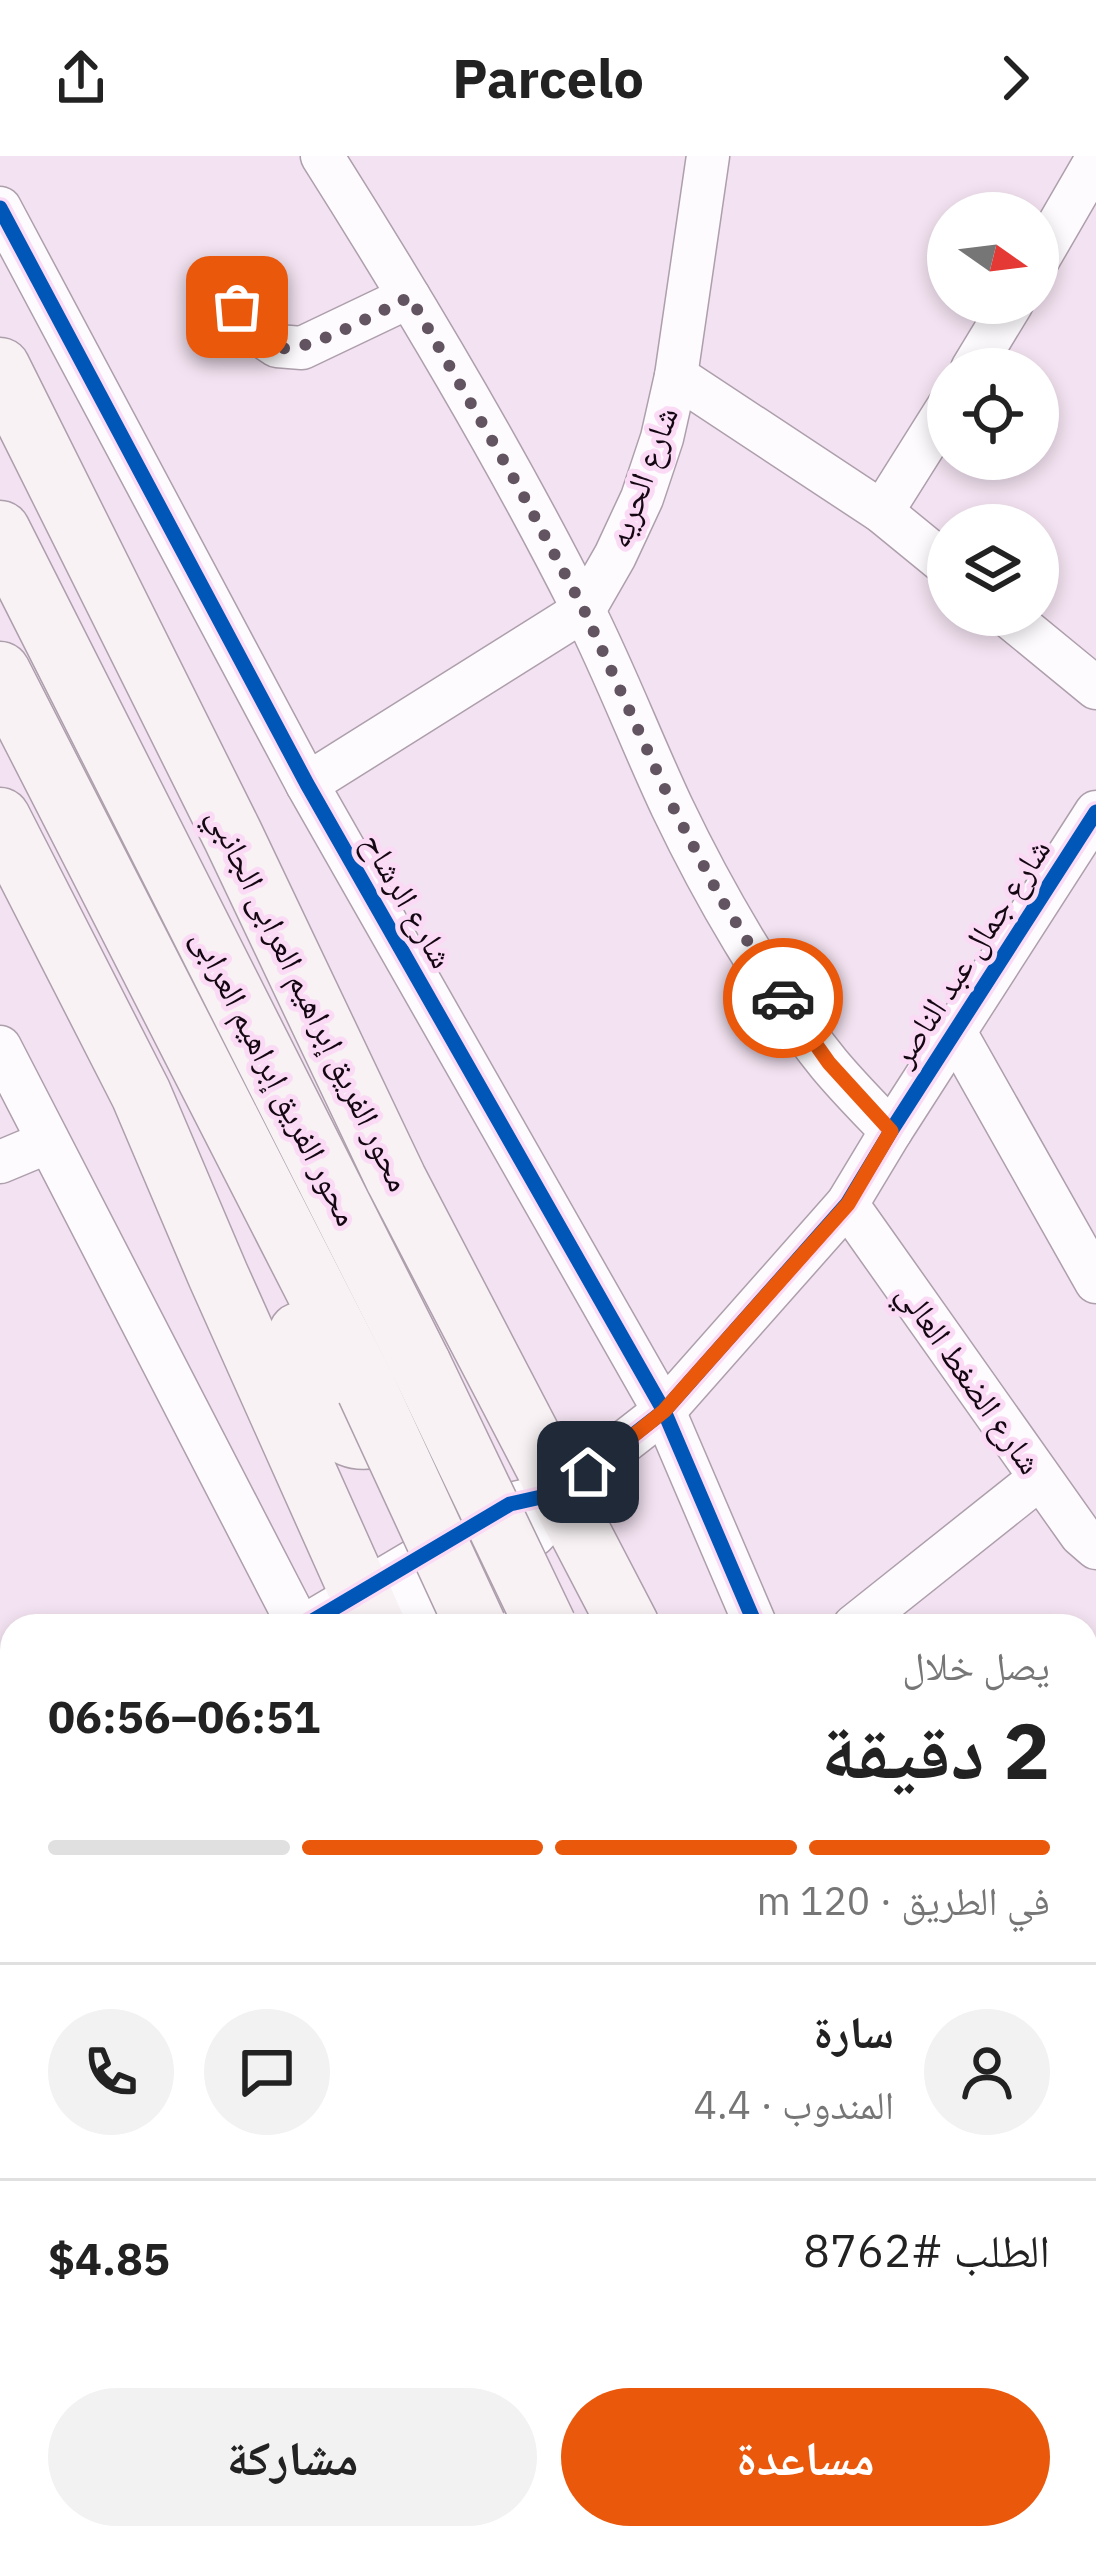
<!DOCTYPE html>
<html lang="ar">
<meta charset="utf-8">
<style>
:root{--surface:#fff;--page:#f2f2f2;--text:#222;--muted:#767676;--line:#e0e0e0;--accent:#ea580c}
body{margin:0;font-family:"IBM Plex Sans","Noto Naskh Arabic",sans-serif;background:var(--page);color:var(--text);direction:rtl;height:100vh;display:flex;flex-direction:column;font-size:45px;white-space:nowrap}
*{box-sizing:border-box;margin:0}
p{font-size:39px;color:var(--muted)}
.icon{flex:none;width:66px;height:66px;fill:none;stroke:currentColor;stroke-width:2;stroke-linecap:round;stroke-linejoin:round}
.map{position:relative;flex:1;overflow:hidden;direction:ltr}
.details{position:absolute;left:0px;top:1458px;width:1098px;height:936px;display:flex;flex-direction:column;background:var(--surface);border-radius:36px 36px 0 0;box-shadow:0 6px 18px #0003;direction:rtl}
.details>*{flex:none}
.needle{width:78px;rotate:104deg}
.tools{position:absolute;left:927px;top:36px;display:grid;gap:24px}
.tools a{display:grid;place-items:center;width:132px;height:132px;border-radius:50%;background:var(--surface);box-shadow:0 6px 18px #0003;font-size:60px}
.pin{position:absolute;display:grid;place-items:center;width:102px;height:102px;color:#fff;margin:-51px;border-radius:24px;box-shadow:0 6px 18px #0006}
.courier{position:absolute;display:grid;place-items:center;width:120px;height:120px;margin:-60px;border:9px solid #ea580c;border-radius:50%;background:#fff;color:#222;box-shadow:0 3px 15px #0007}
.summary em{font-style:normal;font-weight:700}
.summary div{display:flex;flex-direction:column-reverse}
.summary{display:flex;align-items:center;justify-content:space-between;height:204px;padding:0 48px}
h1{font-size:78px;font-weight:700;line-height:90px}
.bar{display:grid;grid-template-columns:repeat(4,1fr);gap:18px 12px;align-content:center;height:144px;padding:0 48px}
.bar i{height:15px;border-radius:9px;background:var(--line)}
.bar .current{background:var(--accent)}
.bar p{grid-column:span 4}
.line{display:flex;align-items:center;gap:30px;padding:0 48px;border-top:3px solid var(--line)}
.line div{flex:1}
.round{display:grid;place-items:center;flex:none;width:126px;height:126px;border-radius:63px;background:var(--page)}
.button{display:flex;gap:24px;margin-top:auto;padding:24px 48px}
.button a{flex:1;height:138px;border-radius:72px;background:var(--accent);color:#fff;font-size:48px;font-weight:700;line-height:138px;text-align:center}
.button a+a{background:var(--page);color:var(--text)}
header{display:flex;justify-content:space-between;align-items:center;height:156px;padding:0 48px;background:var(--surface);font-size:54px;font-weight:700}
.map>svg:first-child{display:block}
.green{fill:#e5c2e0}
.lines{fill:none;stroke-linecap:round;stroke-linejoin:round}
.street-casing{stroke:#ad9fac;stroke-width:45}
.secondary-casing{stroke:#ad9fac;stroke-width:63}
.street{stroke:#fdfbfd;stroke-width:42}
.secondary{stroke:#f8f2f4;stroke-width:60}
.secondary-bridge-casing{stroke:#ad9fac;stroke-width:63;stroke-linecap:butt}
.secondary-bridge{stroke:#f8f2f4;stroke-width:60}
.cycleway-casing{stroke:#fbdaf6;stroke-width:22}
.cycleway{stroke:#0057b8;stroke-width:15}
.done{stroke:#625460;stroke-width:12;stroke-dasharray:0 21.6}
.route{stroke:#ea580c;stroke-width:15}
.labels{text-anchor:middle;stroke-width:10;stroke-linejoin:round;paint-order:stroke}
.street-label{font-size:33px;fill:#140712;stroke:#fbdaf6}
</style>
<header><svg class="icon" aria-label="forward" viewBox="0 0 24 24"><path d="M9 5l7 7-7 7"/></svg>Parcelo<svg class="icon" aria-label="share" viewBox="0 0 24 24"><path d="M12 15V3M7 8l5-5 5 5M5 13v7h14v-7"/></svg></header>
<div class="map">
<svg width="1096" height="2394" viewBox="0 0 1096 2394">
<rect width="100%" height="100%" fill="#f3e2f1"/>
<path class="green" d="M0 1961 12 1980V2101L0 2108Z"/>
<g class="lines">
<g class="street-casing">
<g id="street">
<path d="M322 0C415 147 504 296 582 451 615 516 641 585 672 651 713 737 769 834 829 908 848 931 870 953 891 975"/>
<path d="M0 52 307 628 664 1255 756 1470"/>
<path d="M1038 104 1096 4"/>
<path d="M229 123 237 151 253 174 277 190 302 192 409 141"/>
<path d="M972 213 1012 147"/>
<path d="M676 220 882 356 948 410"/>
<path d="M882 356 948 251"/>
<path d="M1007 459 1096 532"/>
<path d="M307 628 584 454 615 400 642 342 662 282 676 220 708 0"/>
<path d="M955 876 1096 1126"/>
<path d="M0 891 299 1470"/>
<path d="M0 1006 48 986"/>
<path d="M847 1048 1081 1379 1096 1392"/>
<path d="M304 1470 510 1348 559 1337 664 1255 847 1048 891 975 1096 656"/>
<path d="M379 1470 534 1379 547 1365 559 1337"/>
<path d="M854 1470 1040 1322"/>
<path d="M0 1649 12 1642"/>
<path d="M0 1695 12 1687"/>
<path d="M0 2143 12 2135"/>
<path d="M1086 2168 1096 2189"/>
<path d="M472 2382 480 2394"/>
</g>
</g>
<g class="secondary-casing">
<g id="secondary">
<path d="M0 212 233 680 396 1023 629 1470"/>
<path d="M0 375 421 1209"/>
<path d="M0 516 367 1234"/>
<path d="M0 662 141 938 218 1119 375 1470"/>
<path d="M299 1177 336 1271C367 1299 397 1270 428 1254"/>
<path d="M1086 2335 1096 2356"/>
<path d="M857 2382 864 2394"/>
<path d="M938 2382 944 2394"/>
<path d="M1005 2382 1011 2394"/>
</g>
</g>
<use href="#street" class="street"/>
<use href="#secondary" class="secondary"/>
<g class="secondary-bridge-casing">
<g id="secondary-bridge">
<path d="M421 1209 546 1470"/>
<path d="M367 1234 476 1470"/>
</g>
</g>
<use href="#secondary-bridge" class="secondary-bridge"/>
<g class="cycleway-casing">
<g id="cycleway">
<path d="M0 52 307 628 664 1255 756 1470"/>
<path d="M304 1470 510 1348 559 1337 664 1255 847 1048 891 975 1096 656"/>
</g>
</g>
<use href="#cycleway" class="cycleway"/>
</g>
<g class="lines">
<path class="done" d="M237 151C247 166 258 184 277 191 304 200 381 154 410 141L522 337 584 454 674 653 720 741 783 842"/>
<path class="route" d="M588 1316 664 1255 694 1221 848 1048 891 975 829 907 783 842"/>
</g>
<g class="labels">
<g class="street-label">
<text transform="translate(642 321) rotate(-70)" y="12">شارع الحريه</text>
<text transform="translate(408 744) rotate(60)" y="12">شارع الرشاح</text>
<text transform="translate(970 796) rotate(-57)" y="12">شارع جمال عبد الناصر</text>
<text transform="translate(310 843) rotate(64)" y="12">محور الفريق إبراهيم العرابى الجانبي</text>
<text transform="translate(276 921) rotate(63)" y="12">محور الفريق إبراهيم العرابى</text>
<text transform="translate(970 1222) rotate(55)" y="12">شارع الضغط العالي</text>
</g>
</g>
</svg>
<div class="tools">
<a><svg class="needle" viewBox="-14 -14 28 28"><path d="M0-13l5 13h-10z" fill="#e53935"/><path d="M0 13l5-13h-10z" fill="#767676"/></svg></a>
<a><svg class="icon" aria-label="locate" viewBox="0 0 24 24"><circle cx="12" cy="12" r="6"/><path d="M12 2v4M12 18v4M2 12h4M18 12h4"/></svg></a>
<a><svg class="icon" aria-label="layers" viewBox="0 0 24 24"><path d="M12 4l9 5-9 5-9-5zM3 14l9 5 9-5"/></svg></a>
</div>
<div class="pin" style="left:237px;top:151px;background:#ea580c"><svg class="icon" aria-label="bag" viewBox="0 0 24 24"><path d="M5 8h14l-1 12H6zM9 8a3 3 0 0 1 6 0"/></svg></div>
<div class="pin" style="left:588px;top:1316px;background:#1f2937"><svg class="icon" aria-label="home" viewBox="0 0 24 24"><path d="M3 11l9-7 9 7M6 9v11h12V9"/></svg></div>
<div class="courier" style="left:783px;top:842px"><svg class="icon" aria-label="car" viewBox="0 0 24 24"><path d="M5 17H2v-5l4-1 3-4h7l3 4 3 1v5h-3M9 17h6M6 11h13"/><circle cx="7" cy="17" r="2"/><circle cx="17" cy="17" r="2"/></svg></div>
<section class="details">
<div class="summary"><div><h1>2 دقيقة</h1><p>يصل خلال</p></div><em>06:51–06:56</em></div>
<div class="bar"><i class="current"></i><i class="current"></i><i class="current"></i><i></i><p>في الطريق · 120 m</p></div>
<div class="line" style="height:216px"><a class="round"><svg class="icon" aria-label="person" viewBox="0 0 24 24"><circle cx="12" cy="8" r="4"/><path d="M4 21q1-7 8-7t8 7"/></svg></a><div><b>سارة</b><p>المندوب · 4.4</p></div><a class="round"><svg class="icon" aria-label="chat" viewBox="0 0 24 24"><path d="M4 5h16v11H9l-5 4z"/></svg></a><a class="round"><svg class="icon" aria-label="phone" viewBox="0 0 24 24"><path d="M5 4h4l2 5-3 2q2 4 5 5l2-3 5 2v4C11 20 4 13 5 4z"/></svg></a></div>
<div class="line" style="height:156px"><div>الطلب #8762</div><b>$4.85</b></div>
<div class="button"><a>مساعدة</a><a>مشاركة</a></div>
</section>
</div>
